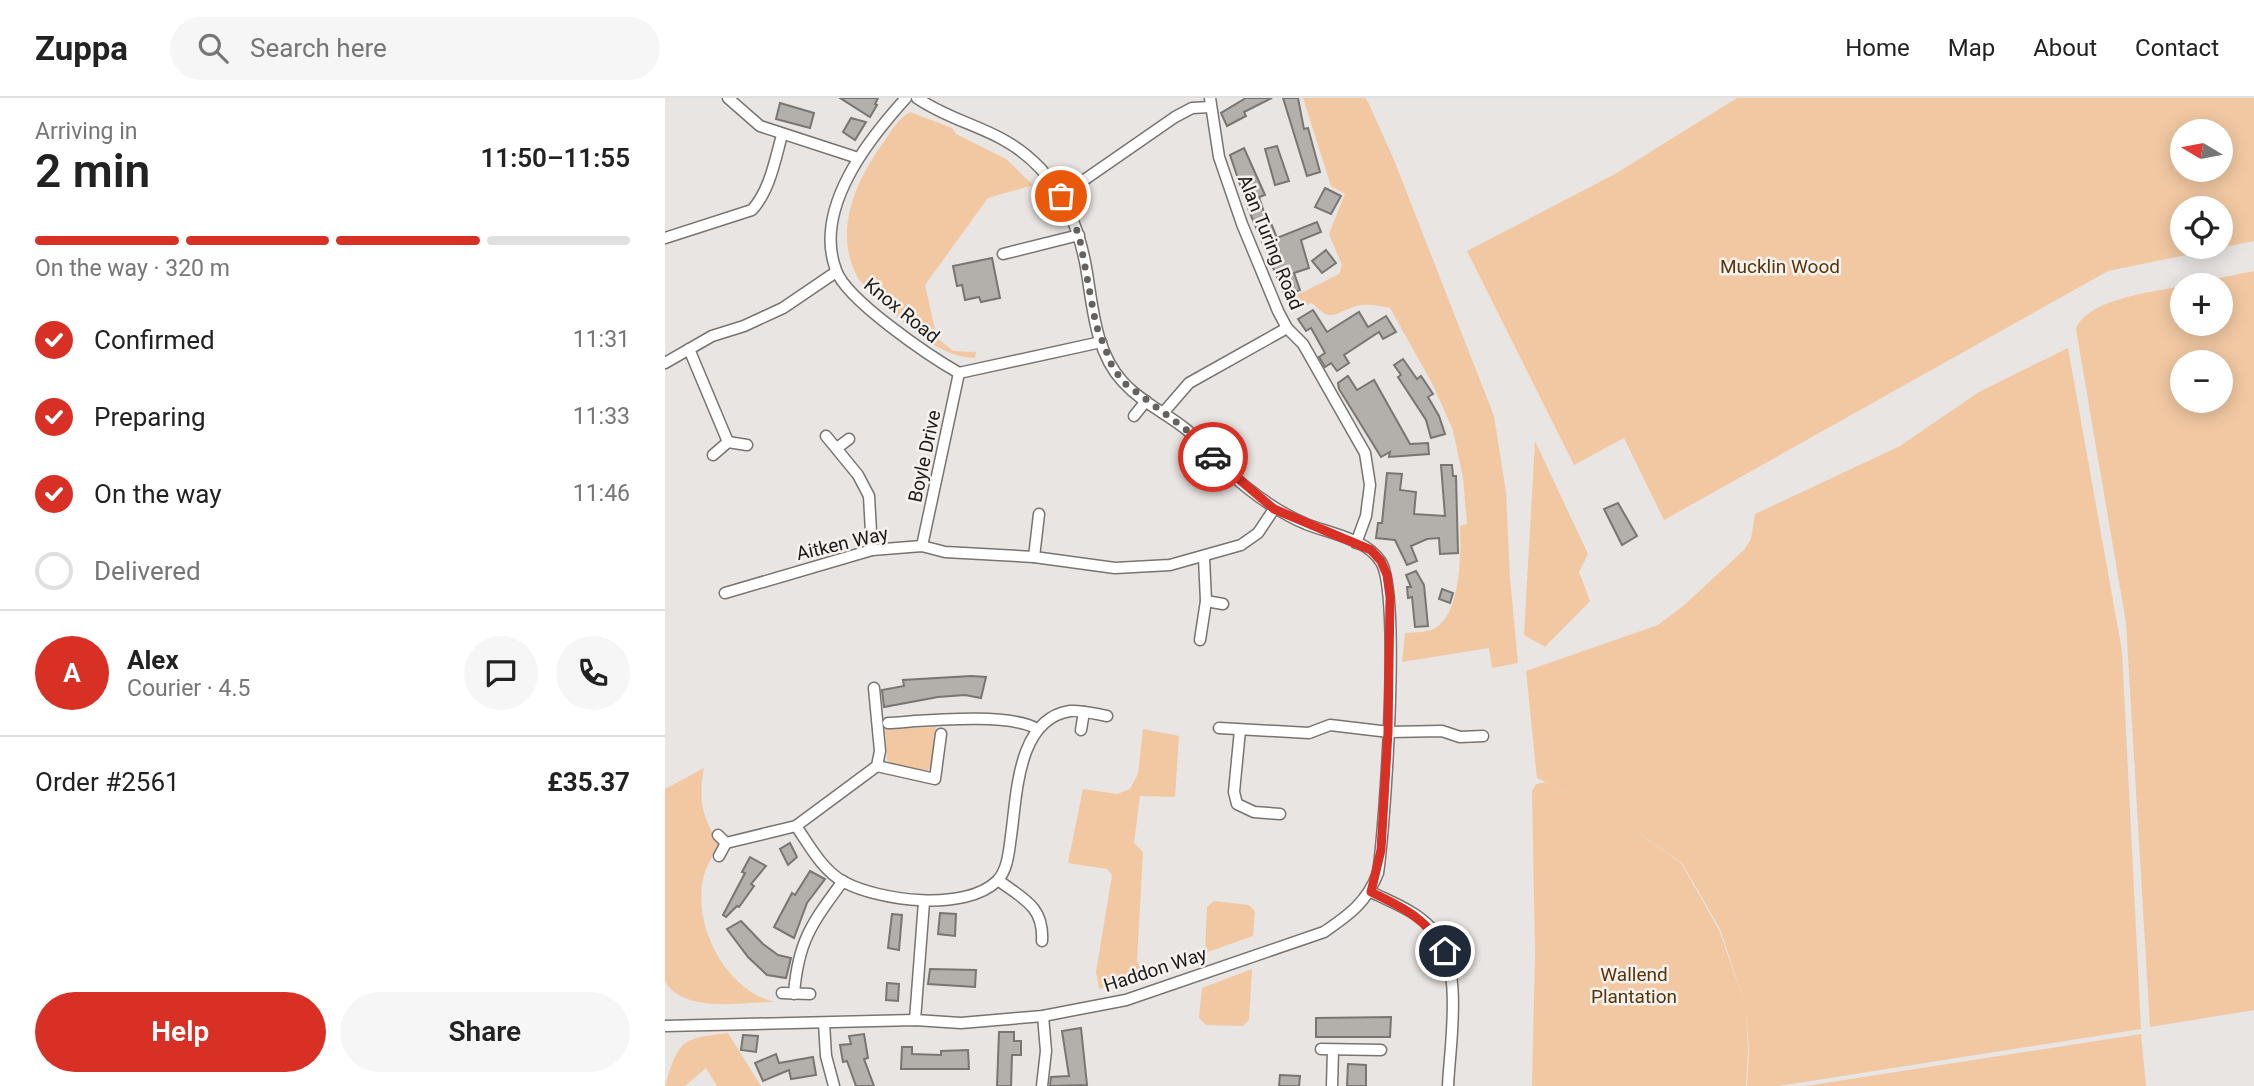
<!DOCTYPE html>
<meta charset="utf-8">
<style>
:root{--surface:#fff;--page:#f6f6f6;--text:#222;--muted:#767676;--line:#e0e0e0;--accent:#d93025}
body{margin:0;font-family:Roboto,sans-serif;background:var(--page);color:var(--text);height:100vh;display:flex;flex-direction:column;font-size:26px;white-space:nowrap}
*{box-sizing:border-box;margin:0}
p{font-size:23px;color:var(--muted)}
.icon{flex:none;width:38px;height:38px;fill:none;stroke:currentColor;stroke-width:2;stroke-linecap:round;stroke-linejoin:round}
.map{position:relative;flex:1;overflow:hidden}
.side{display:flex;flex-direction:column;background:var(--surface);width:665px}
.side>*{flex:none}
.needle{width:46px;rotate:280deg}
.buttons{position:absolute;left:1505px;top:21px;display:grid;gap:14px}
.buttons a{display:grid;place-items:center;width:63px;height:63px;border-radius:50%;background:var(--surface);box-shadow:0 4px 18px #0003;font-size:35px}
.pin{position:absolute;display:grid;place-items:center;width:60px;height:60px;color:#fff;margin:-30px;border:4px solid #fff;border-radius:50%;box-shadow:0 2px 7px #0007}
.courier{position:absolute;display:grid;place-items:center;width:70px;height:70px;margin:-35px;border:5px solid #d93025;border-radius:50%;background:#fff;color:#222;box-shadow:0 2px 9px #0007}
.summary em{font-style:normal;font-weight:600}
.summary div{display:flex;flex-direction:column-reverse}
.summary{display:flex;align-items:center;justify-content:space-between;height:119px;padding:0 35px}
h1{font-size:46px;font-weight:600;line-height:52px}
.bar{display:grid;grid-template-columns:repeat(4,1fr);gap:10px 7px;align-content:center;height:84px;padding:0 35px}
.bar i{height:9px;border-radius:5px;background:var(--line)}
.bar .selected{background:var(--accent)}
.bar p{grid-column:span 4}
.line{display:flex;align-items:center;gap:18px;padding:0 35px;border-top:2px solid var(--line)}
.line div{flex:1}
.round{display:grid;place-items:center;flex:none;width:74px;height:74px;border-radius:37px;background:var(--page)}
ol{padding:0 35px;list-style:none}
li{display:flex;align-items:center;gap:21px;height:77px}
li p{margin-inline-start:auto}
li .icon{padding:7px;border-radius:50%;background:var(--accent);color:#fff;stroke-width:4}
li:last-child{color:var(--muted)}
li i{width:38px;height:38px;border:4px solid var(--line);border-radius:50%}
.action{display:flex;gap:14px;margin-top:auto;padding:14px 35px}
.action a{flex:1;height:80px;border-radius:42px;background:var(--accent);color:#fff;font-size:28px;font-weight:600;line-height:80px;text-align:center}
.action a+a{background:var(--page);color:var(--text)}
header{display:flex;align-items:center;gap:42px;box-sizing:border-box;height:98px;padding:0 35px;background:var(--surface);border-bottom:2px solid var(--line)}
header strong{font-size:33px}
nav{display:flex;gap:38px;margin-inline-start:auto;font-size:24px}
.search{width:490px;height:63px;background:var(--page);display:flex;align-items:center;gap:18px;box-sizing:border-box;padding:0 24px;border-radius:38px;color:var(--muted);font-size:26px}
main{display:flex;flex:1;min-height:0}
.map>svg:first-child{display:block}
.green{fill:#f1c8a2;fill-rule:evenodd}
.building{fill:#b3b0ac;stroke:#787572;stroke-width:2}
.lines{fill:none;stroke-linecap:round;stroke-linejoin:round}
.street-casing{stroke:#777471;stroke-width:13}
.street{stroke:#fff;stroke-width:10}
.done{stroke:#64625f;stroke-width:7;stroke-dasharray:0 12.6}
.route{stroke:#d93025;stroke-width:9}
.labels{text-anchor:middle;stroke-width:5;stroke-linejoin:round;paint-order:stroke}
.street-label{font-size:19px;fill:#1c1b19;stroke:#f6f2ef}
.park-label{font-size:19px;fill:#583408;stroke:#f6f2ef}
</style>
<header>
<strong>Zuppa</strong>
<div class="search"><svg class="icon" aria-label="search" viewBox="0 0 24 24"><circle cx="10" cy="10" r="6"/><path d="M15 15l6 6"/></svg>Search here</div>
<nav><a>Home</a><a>Map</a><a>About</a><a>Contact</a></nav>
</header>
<main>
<section class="side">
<div class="summary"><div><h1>2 min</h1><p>Arriving in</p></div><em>11:50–11:55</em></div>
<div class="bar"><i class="selected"></i><i class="selected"></i><i class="selected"></i><i></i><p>On the way · 320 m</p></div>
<ol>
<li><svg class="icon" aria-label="check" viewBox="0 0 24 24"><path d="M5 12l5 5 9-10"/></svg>Confirmed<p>11:31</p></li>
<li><svg class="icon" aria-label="check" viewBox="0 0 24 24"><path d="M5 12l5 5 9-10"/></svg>Preparing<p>11:33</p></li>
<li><svg class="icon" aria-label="check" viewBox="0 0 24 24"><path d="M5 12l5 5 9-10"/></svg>On the way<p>11:46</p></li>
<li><i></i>Delivered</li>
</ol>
<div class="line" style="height:126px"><b class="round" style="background:var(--accent);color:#fff">A</b><div><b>Alex</b><p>Courier · 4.5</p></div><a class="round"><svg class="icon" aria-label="chat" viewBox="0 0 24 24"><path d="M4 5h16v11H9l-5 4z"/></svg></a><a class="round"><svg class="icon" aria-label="phone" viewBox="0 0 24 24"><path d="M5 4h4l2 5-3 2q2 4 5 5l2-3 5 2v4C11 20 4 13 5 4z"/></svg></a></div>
<div class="line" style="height:91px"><div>Order #2561</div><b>£35.37</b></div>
<div class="action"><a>Help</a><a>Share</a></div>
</section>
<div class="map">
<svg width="1589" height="988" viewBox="0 0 1589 988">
<rect width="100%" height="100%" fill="#e9e5e2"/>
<g class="green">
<path d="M638 0H700L703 4 729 62 829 318 841 394 845 480 853 565 827 570 824 550 737 564 740 535C750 534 764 535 772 529 796 512 796 455 795 428L802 426 798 380 788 332 767 285 725 210C714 208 702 205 691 208 667 216 667 225 647 205L625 214 620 203 674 176 677 167 664 136 680 96 666 88Z"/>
<path d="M1072 0H1589V143L1443 173 999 422 959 340 909 367 802 153 950 76ZM1517 33H1556V72H1517ZM1517 110H1556V149H1517Z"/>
<path d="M245 14 287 30 291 36 341 61 368 87 323 100 260 187 272 240 288 253 311 254 310 260C265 259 226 211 194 182 166 133 192 81 220 42 227 32 234 20 245 14Z"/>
<path d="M1589 173V912L1485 929 1461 525 1411 231C1422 201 1488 194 1517 188V226H1556V187H1520ZM1517 264H1556V303H1517Z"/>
<path d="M1403 250 1457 553 1476 931 1114 988H1082L1084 952 1081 912 1083 952 1081 988H867L870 855 867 693 871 686 881 684 942 713 872 680 861 573 993 527 1017 509 1079 452 1086 441 1090 416 1235 348 1314 294ZM947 716 1017 765 1055 831 1080 906 1054 832 1016 765Z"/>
<path d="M870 343 923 456 914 474 925 503 880 549 859 537Z"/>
<path d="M271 629 267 670 263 672 232 670 222 662 220 631Z"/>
<path d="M478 631 514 638 510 699 475 698 469 745 478 754 472 863 479 877 434 891 431 874 447 777 442 771 403 765 418 691 452 696 465 691 473 676Z"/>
<path d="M39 670C33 704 37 716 53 746 49 758 40 769 38 781 28 829 61 893 110 904 78 904 18 916 0 883V691Z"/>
<path d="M549 803 584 807 590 813 588 838 540 855 542 809Z"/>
<path d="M587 871 584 922 578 928 541 927 534 920 537 890Z"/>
<path d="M63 935 96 988H52L41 970 20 988H0C14 944 14 940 63 935Z"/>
<path d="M1476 936 1481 988H1141Z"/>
</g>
<g class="building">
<path d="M175 0H213L210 6 212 7 205 19Z"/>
<path d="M581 0H607L579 14 581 18 562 28 556 15Z"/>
<path d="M618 0H633L639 31 643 30 655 74 642 78Z"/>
<path d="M115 5 149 15 145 30 111 21Z"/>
<path d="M186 20 201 24 190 42 178 34Z"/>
<path d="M612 48 624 83 610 87 600 51Z"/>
<path d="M579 50 600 97 594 99 603 126 606 125 612 140 652 124 656 134 636 142 644 170 629 175 635 192 620 198 584 113 565 57Z"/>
<path d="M660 90 676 98 666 116 650 109Z"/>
<path d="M661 152 671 165 657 175 647 163Z"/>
<path d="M327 160 335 200 316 204 314 199 300 202 297 187 292 188 288 168Z"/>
<path d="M648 212 662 234 694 214 703 229 721 218 731 234 718 241 714 234 679 257 684 265 672 273 666 265 660 269 654 259 660 255 646 230 641 233 633 221Z"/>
<path d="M738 261 752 281 756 278 768 296 763 299 774 318 780 336 766 340 761 322 733 279 736 277 729 267Z"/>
<path d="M683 278 692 292 709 282 745 346 763 345 764 356 724 359 725 354 716 359 674 291 673 285Z"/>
<path d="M776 367H787L788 378H791L793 455 775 456 774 440 762 441 746 448 752 463 742 467 730 442 711 440 713 425H717L722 375 737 376 735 392 751 394 749 416 780 418Z"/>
<path d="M953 405 972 438 957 447 939 411Z"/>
<path d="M751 473 759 487 763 528 750 529 747 499 743 500 742 489H746L741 477Z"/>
<path d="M777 491 788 495 785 505 774 501Z"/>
<path d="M306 578 321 579 316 600 300 597 273 599 219 609 217 592 239 588 238 582Z"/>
<path d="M125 745 132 759 123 767 115 751Z"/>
<path d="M85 759 101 768 86 786 89 788 74 809 72 808 61 819 58 817 80 775 77 774Z"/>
<path d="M145 773 160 781 142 805 129 840 109 829 127 795 130 797Z"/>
<path d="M275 815 291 816 290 838 273 836Z"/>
<path d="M227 816 237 817 234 852 223 850Z"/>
<path d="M76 823 98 846 113 857 126 860 121 880 102 877 83 859 62 831Z"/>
<path d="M265 871 311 872 310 889 263 886Z"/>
<path d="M222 885 234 886 233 903 221 902Z"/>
<path d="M726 919 725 939H651V920Z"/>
<path d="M416 930 422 987 385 988 386 979 404 978 397 933Z"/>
<path d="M334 934H349V943H356V957H347L346 988H332Z"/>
<path d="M199 936 203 960 199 961 209 988H191L182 963 178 964 175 947 186 946 184 938Z"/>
<path d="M78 937 93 938 91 954 76 952Z"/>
<path d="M237 949H247V956L276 957V953L303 952 304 971H236Z"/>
<path d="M111 956 114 965 148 959 151 977 126 981 124 972 98 983 90 965Z"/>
<path d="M683 966 701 967V988H682Z"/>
<path d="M615 977 635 978 634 988H614Z"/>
</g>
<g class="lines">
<g class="street-casing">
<g id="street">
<path d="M63 0 95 28 193 60"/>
<path d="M241 0C203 42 148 111 171 172 181 202 266 259 294 275L436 244"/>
<path d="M545 0 554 59 577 126 613 213 622 230 638 246 700 355 705 387 701 418 691 445"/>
<path d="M396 98 510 19 527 10 545 9"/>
<path d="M0 140 87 112C105 92 110 62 117 37"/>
<path d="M338 156 414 137"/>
<path d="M24 251 63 344"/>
<path d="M0 265 47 238 79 228 118 210 171 174"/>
<path d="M498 315 524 285 622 230"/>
<path d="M469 318 481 303"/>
<path d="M161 338 193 377 204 398 207 452"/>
<path d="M172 350 184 341"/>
<path d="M48 357 63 344 82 347"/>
<path d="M257 448 294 275"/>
<path d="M369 459 374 416"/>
<path d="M60 495 207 452 257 448 280 454 369 459 450 470 505 467 576 447 593 435 609 411"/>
<path d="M541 503 558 506"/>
<path d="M535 542 541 503 539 460"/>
<path d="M223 625C258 623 345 614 372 631"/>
<path d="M554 630 644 635 665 627 724 634 777 633 795 639 818 638"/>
<path d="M416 632 419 614"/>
<path d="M575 632 569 694 572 706 589 714 615 716"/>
<path d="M212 668 270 681 276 636"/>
<path d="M131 728C144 747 158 773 179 784 215 803 300 814 332 783 343 772 344 752 346 738 352 697 352 621 405 613 417 612 431 616 442 618"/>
<path d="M53 737 61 745 54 758"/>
<path d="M61 745 131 728 212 668 215 653 209 590"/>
<path d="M333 782C358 801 379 808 377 843"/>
<path d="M706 794C726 804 751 813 766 830 800 865 785 943 783 988"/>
<path d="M117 895 145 896"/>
<path d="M129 896C133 843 147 825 178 783"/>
<path d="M250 922 259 804"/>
<path d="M159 925 161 958 169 988"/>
<path d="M0 928 250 922 296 925 378 918 461 902 659 834C684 817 702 804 713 775 720 728 736 496 716 464 702 441 664 435 641 426 610 413 584 393 559 370 546 358 535 343 522 332 501 315 476 304 458 284 431 255 428 212 422 175 416 137 402 99 375 70 336 29 295 29 252 0"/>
<path d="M656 951 716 952"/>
<path d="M377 988 381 953 378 918"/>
<path d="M667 988 668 952"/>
</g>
</g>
<use href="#street" class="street"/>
</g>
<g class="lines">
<path class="done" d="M396 98 414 137 431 227 447 268 458 284 523 333 548 359"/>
<path class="route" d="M548 359 609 411 706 452 716 463 722 477 725 499 723 634 716 752 706 794C739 810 761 820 780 853"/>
</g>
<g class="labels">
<g class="street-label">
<text transform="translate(606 144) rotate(68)" y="7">Alan Turing Road</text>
<text transform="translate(237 212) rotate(39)" y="7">Knox Road</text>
<text transform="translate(259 358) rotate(-78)" y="7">Boyle Drive</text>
<text transform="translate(177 445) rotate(-13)" y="7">Aitken Way</text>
<text transform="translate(490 871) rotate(-18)" y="7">Haddon Way</text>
</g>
<g class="park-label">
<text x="1115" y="175">Mucklin Wood</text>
<text x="969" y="883">Wallend<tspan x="969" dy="22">Plantation</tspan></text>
</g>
</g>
</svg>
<div class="buttons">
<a><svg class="needle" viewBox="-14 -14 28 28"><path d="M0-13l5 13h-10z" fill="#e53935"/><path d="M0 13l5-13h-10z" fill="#767676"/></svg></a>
<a><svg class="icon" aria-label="locate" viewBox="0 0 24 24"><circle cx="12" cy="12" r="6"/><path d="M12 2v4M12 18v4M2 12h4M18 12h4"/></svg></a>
<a>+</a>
<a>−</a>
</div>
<div class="pin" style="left:396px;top:98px;background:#ea580c"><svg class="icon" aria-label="bag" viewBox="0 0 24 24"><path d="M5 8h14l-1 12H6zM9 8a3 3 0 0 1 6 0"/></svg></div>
<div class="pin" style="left:780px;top:853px;background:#1f2937"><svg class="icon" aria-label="home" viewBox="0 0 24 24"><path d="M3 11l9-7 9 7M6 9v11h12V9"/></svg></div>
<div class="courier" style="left:548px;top:359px"><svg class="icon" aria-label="car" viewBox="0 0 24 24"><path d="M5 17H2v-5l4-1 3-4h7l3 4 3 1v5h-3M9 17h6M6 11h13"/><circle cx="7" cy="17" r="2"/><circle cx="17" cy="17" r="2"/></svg></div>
</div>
</main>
